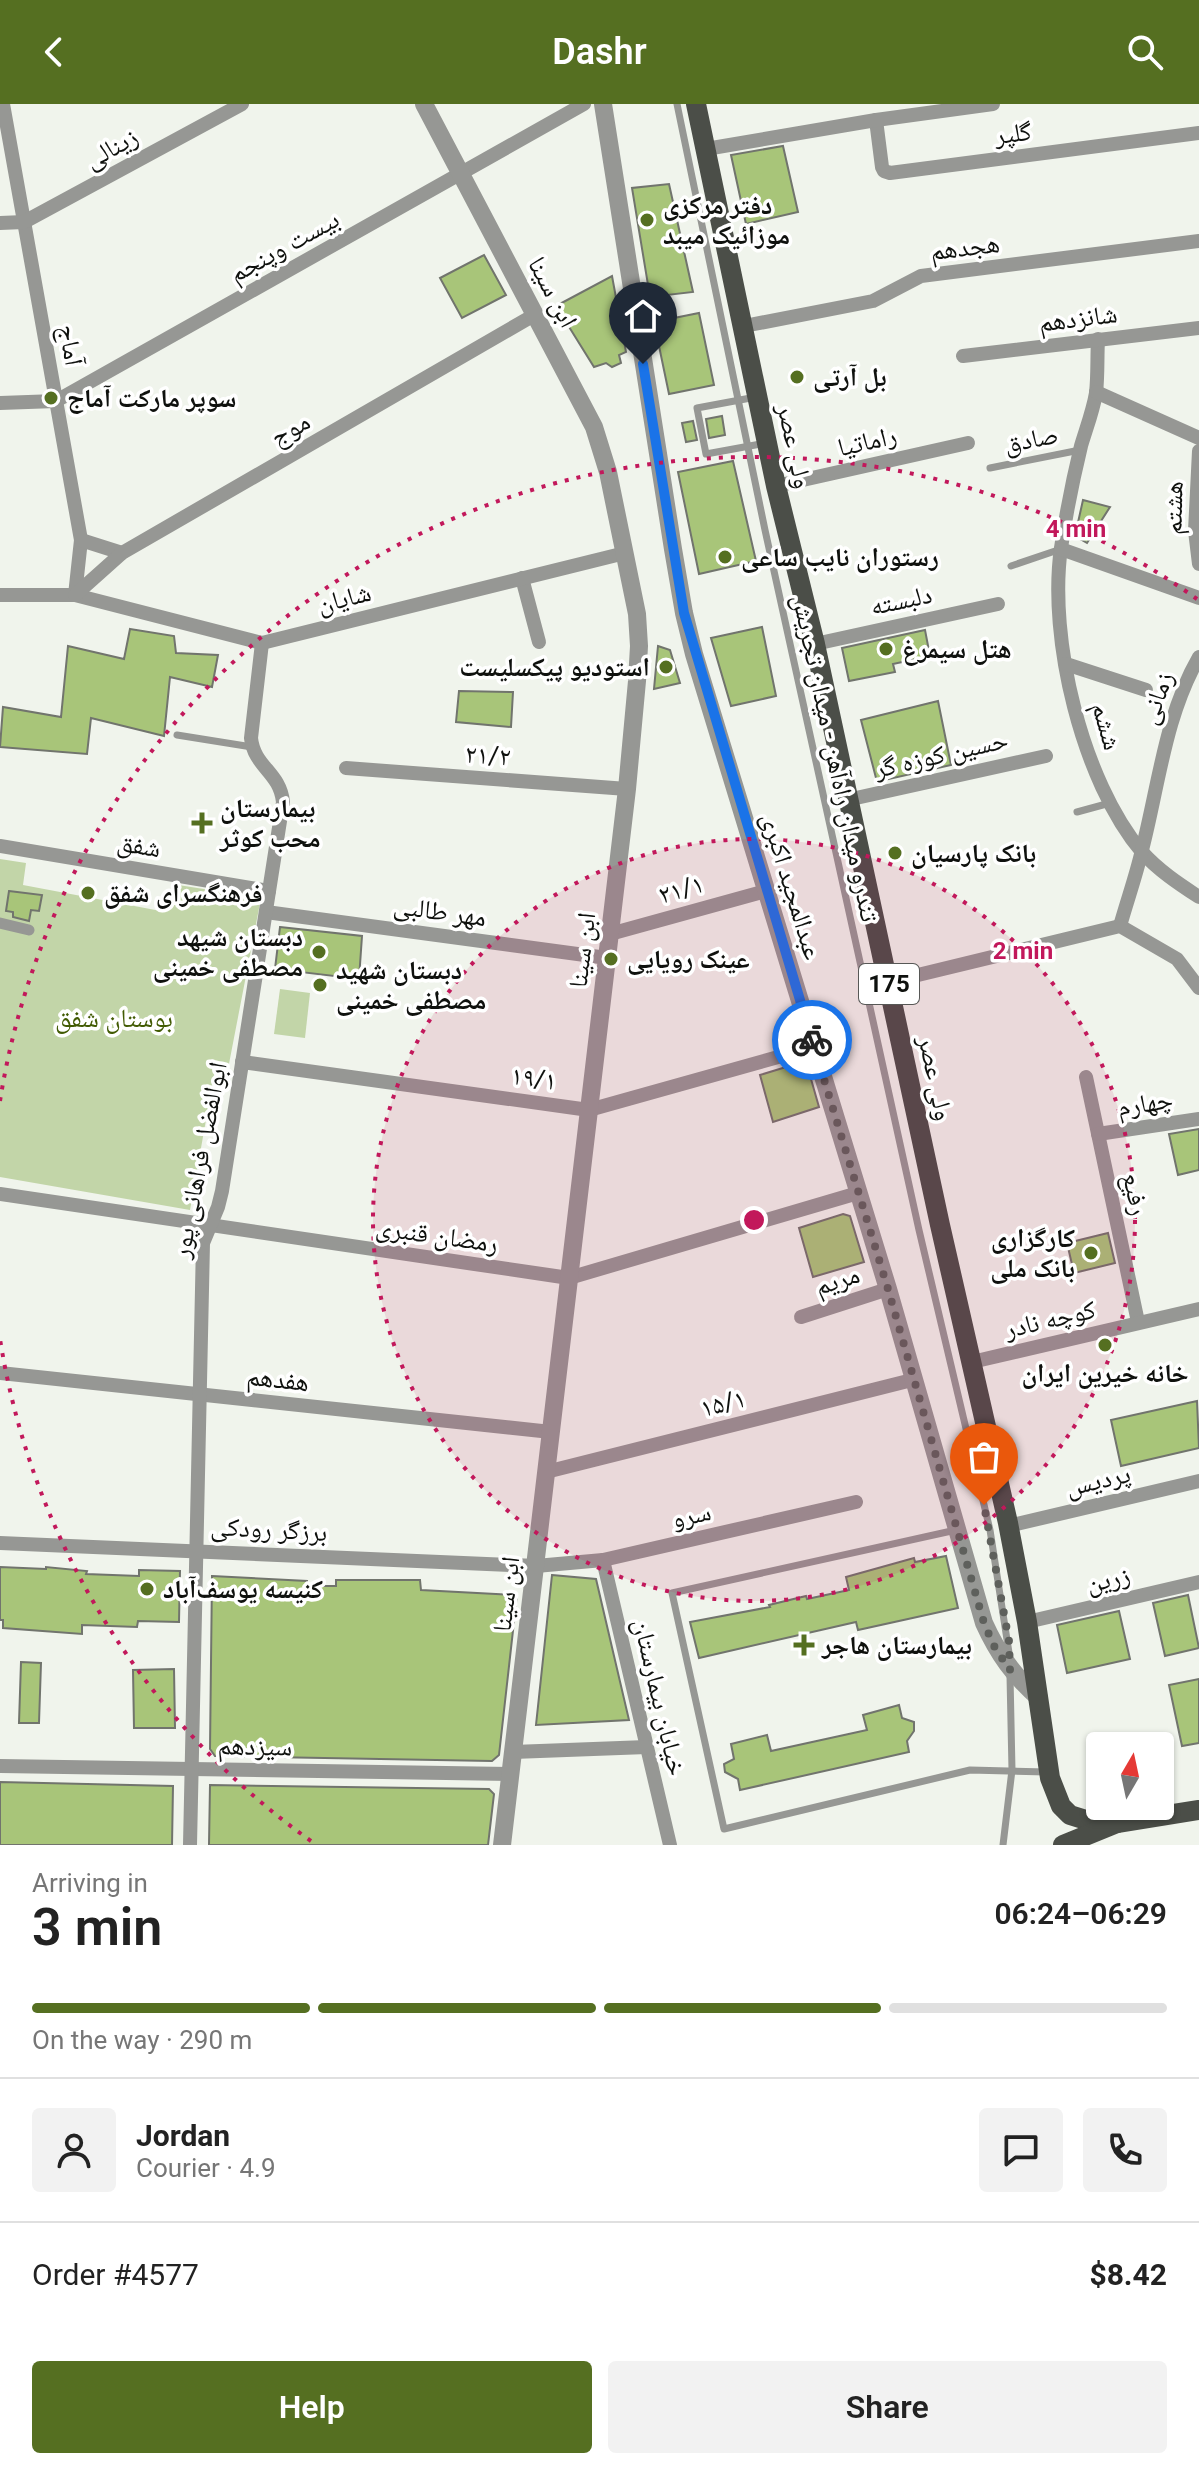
<!DOCTYPE html>
<meta charset="utf-8">
<style>
:root{--surface:#fff;--page:#f2f2f2;--text:#222;--muted:#767676;--line:#e0e0e0;--accent:#556f21}
body{margin:0;font-family:Roboto,"Noto Naskh Arabic",sans-serif;background:var(--page);color:var(--text);height:100vh;display:flex;flex-direction:column;font-size:30px;white-space:nowrap}
*{box-sizing:border-box;margin:0}
p{font-size:26px;color:var(--muted)}
.icon{flex:none;width:44px;height:44px;fill:none;stroke:currentColor;stroke-width:2;stroke-linecap:round;stroke-linejoin:round}
.map{position:relative;height:1741px;overflow:hidden}
.details{display:flex;flex-direction:column;background:var(--surface);flex:1}
.details>*{flex:none}
.needle{width:52px;rotate:9deg}
.controls{position:absolute;left:1086px;top:1628px;display:grid;gap:16px}
.controls a{display:grid;place-items:center;width:88px;height:88px;border-radius:8px;background:var(--surface);box-shadow:0 2px 6px #0004;font-size:40px}
.pin{position:absolute;display:grid;place-items:center;width:68px;height:68px;color:#fff;margin:-82px -34px;border-radius:50% 50% 50% 0;rotate:-45deg;box-shadow:0 0 8px #0007}
.pin .icon{rotate:45deg}
.courier{position:absolute;display:grid;place-items:center;width:80px;height:80px;margin:-40px;border:6px solid #1a73e8;border-radius:50%;background:#fff;color:#222;box-shadow:0 2px 10px #0007}
.headline em{font-style:normal;font-weight:600}
.headline div{display:flex;flex-direction:column-reverse}
.headline{display:flex;align-items:center;justify-content:space-between;height:136px;padding:0 32px}
h1{font-size:52px;font-weight:600;line-height:60px}
.bar{display:grid;grid-template-columns:repeat(4,1fr);gap:12px 8px;align-content:center;height:96px;padding:0 32px}
.bar i{height:10px;border-radius:6px;background:var(--line)}
.bar .active{background:var(--accent)}
.bar p{grid-column:span 4}
.line{display:flex;align-items:center;gap:20px;padding:0 32px;border-top:2px solid var(--line)}
.line div{flex:1}
.round{display:grid;place-items:center;flex:none;width:84px;height:84px;border-radius:8px;background:var(--page)}
.action{display:flex;gap:16px;margin-top:auto;padding:16px 32px}
.action a{flex:1;height:92px;border-radius:8px;background:var(--accent);color:#fff;font-size:32px;font-weight:600;line-height:92px;text-align:center}
.action a+a{background:var(--page);color:var(--text)}
header{display:flex;justify-content:space-between;align-items:center;height:104px;padding:0 32px;background:var(--accent);color:#fff;font-size:36px;font-weight:600}
.map>svg:first-child{display:block}
.green{fill:#c2d5a8}
.building{fill:#a8c579;stroke:#71746d;stroke-width:2}
.lines{fill:none;stroke-linecap:round;stroke-linejoin:round}
.service{stroke:#969794;stroke-width:7}
.pedestrian{stroke:#969794;stroke-width:11}
.minor{stroke:#969794;stroke-width:14}
.tertiary{stroke:#969794;stroke-width:18}
.primary{stroke:#4b4e48;stroke-width:20}
.done{stroke:#5e605c;stroke-width:8;stroke-dasharray:0 14.4}
.route{stroke:#1a73e8;stroke-width:10}
.ring{fill:none;stroke:#c2185b;stroke-width:4;stroke-dasharray:4 8}
.poi-dot{fill:#556f21;stroke:#fff;stroke-width:3}
.labels{text-anchor:middle;stroke-width:7;stroke-linejoin:round;paint-order:stroke}
.shield{fill:#fff;stroke:#575856;stroke-width:2}
.shield-label{font-size:24px;font-weight:bold;fill:#0f110e}
.street-label{font-size:26px;fill:#0f110e;stroke:#fff}
.poi-label{font-size:26px;font-weight:bold;fill:#0f110e;stroke:#fff;text-anchor:start}
.park-label{font-size:26px;fill:#425b04;stroke:#fff}
.centre{fill:#c2185b;stroke:#fff;stroke-width:4}
.ring-label{font-size:24px;text-anchor:middle;font-weight:bold;fill:#c2185b;stroke:#fff;stroke-width:7;stroke-linejoin:round;paint-order:stroke}
</style>
<header><svg class="icon" aria-label="back" viewBox="0 0 24 24"><path d="M15 5l-7 7 7 7"/></svg>Dashr<svg class="icon" aria-label="search" viewBox="0 0 24 24"><circle cx="10" cy="10" r="6"/><path d="M15 15l6 6"/></svg></header>
<div class="map">
<svg width="1199" height="1741" viewBox="0 0 1199 1741">
<rect width="100%" height="100%" fill="#f0f4ec"/>
<g class="green">
<path d="M0 755 26 759 23 781 166 808 172 780 261 794 228 965H215L190 1106 0 1073Z"/>
<path d="M280 885 310 889 305 934 274 930Z"/>
</g>
<g class="building">
<path d="M783 42 798 108 746 120 731 51Z"/>
<path d="M669 80 693 188 650 193 632 84Z"/>
<path d="M484 151 506 191 462 214 440 174Z"/>
<path d="M612 172 626 248 619 251 621 259 612 263 606 259 594 263 556 202Z"/>
<path d="M699 209 714 281 669 290 654 218Z"/>
<path d="M722 312 725 331 709 334 706 315Z"/>
<path d="M693 317 697 336 686 338 682 319Z"/>
<path d="M733 357 756 457 699 470 678 368Z"/>
<path d="M1083 396 1110 403 1087 439 1075 432Z"/>
<path d="M762 523 776 592 731 602 711 534Z"/>
<path d="M130 525 174 532 176 549 218 551 212 583 170 573 164 632 91 614 87 650 0 643 3 603 61 613 68 542 124 555Z"/>
<path d="M925 526 930 552 893 560 895 568 849 577 842 544Z"/>
<path d="M658 542 670 546 680 579 654 585Z"/>
<path d="M459 587 513 588 511 623 456 618Z"/>
<path d="M938 597 951 661 880 677 876 674 861 616Z"/>
<path d="M9 787 42 791 39 807 31 806 29 817 13 813V808L6 807Z"/>
<path d="M280 823 362 832 359 875 275 865Z"/>
<path d="M799 959 807 961 819 1003 773 1018 760 971Z"/>
<path d="M1199 1025V1066L1178 1071 1169 1030Z"/>
<path d="M843 1110 850 1112 864 1158 813 1173 799 1124Z"/>
<path d="M1108 1129 1115 1159 1074 1169 1067 1139Z"/>
<path d="M1197 1297 1199 1344 1121 1362 1111 1316Z"/>
<path d="M946 1452 958 1504 858 1526 856 1518 699 1554 690 1518 770 1503 769 1501 806 1492 807 1495 849 1486 846 1473 914 1454 915 1458Z"/>
<path d="M0 1463 46 1465V1463L87 1467 86 1470 139 1472V1466L180 1467 179 1518 138 1517 137 1523 82 1521V1530L3 1524V1516H0Z"/>
<path d="M552 1471 596 1475 629 1616 536 1621Z"/>
<path d="M212 1472 307 1477V1482H336V1476H420L421 1486 517 1491 499 1651 492 1657 215 1652 210 1645Z"/>
<path d="M1188 1491 1199 1544 1165 1552 1153 1499Z"/>
<path d="M1119 1507 1130 1555 1067 1569 1057 1521Z"/>
<path d="M21 1558 41 1559 39 1619H19Z"/>
<path d="M174 1565 175 1624H134L133 1566Z"/>
<path d="M1199 1575V1639L1182 1642 1169 1581Z"/>
<path d="M899 1601 902 1614 914 1618V1627L907 1637 909 1648 740 1686 738 1675 725 1668 724 1660 734 1655 731 1640 767 1631 771 1647 867 1626 863 1611Z"/>
<path d="M0 1678 173 1682 172 1741H0Z"/>
<path d="M210 1681 489 1685 494 1690 488 1741H209Z"/>
</g>
<g class="lines">
<g class="service">
<path d="M677 0 765 426 919 1126 990 1426 1010 1555"/>
<path d="M756 293 697 304 706 350 766 339"/>
<path d="M990 364 1080 346"/>
<path d="M1011 462 1061 445"/>
<path d="M177 631 252 643"/>
<path d="M1077 708 1110 699"/>
<path d="M956 1426 672 1489 724 1725 970 1666 1046 1668"/>
<path d="M1003 1741 1012 1666 1010 1572"/>
</g>
<path class="pedestrian" d="M0 819 29 826"/>
<g class="minor">
<path d="M3 0 81 436 75 491"/>
<path d="M876 16 882 63 884 67 890 69 1199 29"/>
<path d="M706 45 876 16 993 0"/>
<path d="M0 119 24 118 242 0"/>
<path d="M744 222 873 197 921 172 1199 137"/>
<path d="M1098 235C1097 253 1098 272 1096 289 1093 307 1086 325 1081 342 1073 375 1066 410 1061 444 1048 534 1082 677 1142 748 1158 766 1179 780 1199 793"/>
<path d="M963 252 1199 224"/>
<path d="M1096 288 1199 334"/>
<path d="M0 299 56 297 584 0"/>
<path d="M1199 347 1195 427 1199 460"/>
<path d="M776 382 968 339"/>
<path d="M81 436 122 449"/>
<path d="M1061 445 1199 494"/>
<path d="M522 474 539 538"/>
<path d="M0 491H75L262 539 625 449"/>
<path d="M75 491 122 449 536 210"/>
<path d="M815 540 998 500"/>
<path d="M1066 560 1146 586"/>
<path d="M346 664 627 685"/>
<path d="M847 696 1046 652"/>
<path d="M0 742 269 787"/>
<path d="M266 808 607 854"/>
<path d="M1120 822C1127 797 1136 772 1142 746 1159 680 1165 612 1199 553"/>
<path d="M610 830 766 787"/>
<path d="M889 878 1120 822 1177 855 1199 884"/>
<path d="M242 958 589 1006 814 943"/>
<path d="M1086 973 1138 1218"/>
<path d="M1098 1030 1199 1015"/>
<path d="M0 1090 569 1174 858 1089"/>
<path d="M801 1213 888 1185"/>
<path d="M972 1258 1199 1205"/>
<path d="M0 1269 551 1328"/>
<path d="M546 1368 912 1276"/>
<path d="M1008 1422 1199 1377"/>
<path d="M0 1439 536 1462 603 1456 856 1398"/>
<path d="M603 1456 670 1741"/>
<path d="M1027 1518 1199 1478"/>
<path d="M513 1648 647 1643"/>
<path d="M0 1662 510 1670"/>
<path d="M190 1741 203 1139 218 1103 222 1087 283 698C280 668 254 663 251 634L262 539"/>
</g>
<g class="tertiary">
<path d="M424 0 594 323 608 368 637 510 639 542 637 577 627 685 502 1741"/>
<path d="M603 0 673 445 684 509 694 550 888 1185 984 1519C998 1550 1014 1572 1039 1594"/>
</g>
<g class="primary">
<path d="M696 0 776 382 815 540 940 1121 1008 1419 1027 1518 1050 1674 1061 1702 1070 1711 1086 1716 1117 1719"/>
<path d="M1063 1741 1117 1719 1199 1706"/>
</g>
</g>
<g class="lines">
<path class="done" d="M812 936 888 1185 984 1519 995 1544 1010 1566 1009 1537 984 1401"/>
<path class="route" d="M643 260 684 509 812 936"/>
</g>
<circle cx="754" cy="1116" r="381" fill="#c2185b" fill-opacity=".12"/>
<g class="ring">
<circle cx="754" cy="1116" r="381"/>
<path d="M311 1737A763 763 0 0 1 0 1235M0 997A763 763 0 0 1 1197 495"/>
</g>
<g class="poi-dot">
<circle cx="647" cy="116" r="8"/>
<circle cx="797" cy="273" r="8"/>
<circle cx="51" cy="294" r="8"/>
<circle cx="725" cy="453" r="8"/>
<circle cx="886" cy="545" r="8"/>
<circle cx="666" cy="563" r="8"/>
<path d="M198 707h8v8h8v8h-8v8h-8v-8h-8v-8h8z"/>
<circle cx="895" cy="749" r="8"/>
<circle cx="88" cy="789" r="8"/>
<circle cx="319" cy="848" r="8"/>
<circle cx="611" cy="855" r="8"/>
<circle cx="320" cy="881" r="8"/>
<circle cx="1091" cy="1149" r="8"/>
<circle cx="1105" cy="1241" r="8"/>
<circle cx="147" cy="1485" r="8"/>
<path d="M800 1529h8v8h8v8h-8v8h-8v-8h-8v-8h8z"/>
</g>
<g class="labels">
<rect class="shield" x="859" y="860" width="60" height="40" rx="6"/>
<g class="shield-label">
<text x="889" y="888">175</text>
</g>
<g class="street-label">
<text transform="translate(1013 29) rotate(-7)" y="9">گلپر</text>
<text transform="translate(111 44) rotate(-29)" y="9">زینالی</text>
<text transform="translate(284 142) rotate(-29)" y="9">بیست وپنجم</text>
<text transform="translate(965 143) rotate(-7)" y="9">هجدهم</text>
<text transform="translate(553 188) rotate(62)" y="9">ابن سینا</text>
<text transform="translate(1078 214) rotate(-7)" y="9">شانزدهم</text>
<text transform="translate(71 241) rotate(80)" y="9">آماج</text>
<text transform="translate(290 325) rotate(-30)" y="9">موج</text>
<text transform="translate(1031 335) rotate(-11)" y="9">صادق</text>
<text transform="translate(867 337) rotate(-13)" y="9">راماتیا</text>
<text transform="translate(795 342) rotate(78)" y="9">ولی عصر</text>
<text transform="translate(1173 404) rotate(-89)" y="9">هشتم</text>
<text transform="translate(344 494) rotate(-14)" y="9">شایان</text>
<text transform="translate(901 496) rotate(-12)" y="9">دلبسته</text>
<text transform="translate(1156 594) rotate(-70)" y="9">زمانی</text>
<text transform="translate(1107 622) rotate(74)" y="9">ششم</text>
<text transform="translate(941 650) rotate(-13)" y="9">حسین کوزه گر</text>
<text transform="translate(488 651) rotate(4)" y="9">۲۱/۲</text>
<text transform="translate(836 654) rotate(78)" y="9">تندرو میدان راه‌آهن - میدان تجریش</text>
<text transform="translate(139 741) rotate(9)" y="9">شفق</text>
<text transform="translate(792 782) rotate(73)" y="9">عبدالمجید اکبری</text>
<text transform="translate(681 785) rotate(-16)" y="9">۲۱/۱</text>
<text transform="translate(440 807) rotate(8)" y="9">مهر طالبی</text>
<text transform="translate(582 846) rotate(-83)" y="9">ابن سینا</text>
<text transform="translate(534 974) rotate(8)" y="9">۱۹/۱</text>
<text transform="translate(936 974) rotate(78)" y="9">ولی عصر</text>
<text transform="translate(1145 999) rotate(-9)" y="9">چهارم</text>
<text transform="translate(199 1056) rotate(-79)" y="9">ابوالفضل فراهانی پور</text>
<text transform="translate(1136 1090) rotate(78)" y="9">رفیع</text>
<text transform="translate(437 1131) rotate(8)" y="9">رمضان قنبری</text>
<text transform="translate(837 1176) rotate(-18)" y="9">مریم</text>
<text transform="translate(1050 1215) rotate(-13)" y="9">کوچه نادر</text>
<text transform="translate(278 1275) rotate(6)" y="9">هفدهم</text>
<text transform="translate(723 1299) rotate(-14)" y="9">۱۵/۱</text>
<text transform="translate(1098 1376) rotate(-13)" y="9">پردیس</text>
<text transform="translate(691 1411) rotate(-13)" y="9">سرو</text>
<text transform="translate(269 1425) rotate(3)" y="9">برزگر رودکی</text>
<text transform="translate(1108 1475) rotate(-13)" y="9">زرین</text>
<text transform="translate(506 1490) rotate(-83)" y="9">ابن سینا</text>
<text transform="translate(660 1593) rotate(77)" y="9">خیابان بیمارستان</text>
<text transform="translate(255 1642) rotate(1)" y="9">سیزدهم</text>
</g>
<g class="poi-label">
<text x="663" y="110">دفتر مرکزی<tspan x="663" dy="30">موزائیک میبد</tspan></text>
<text x="813" y="282">بل آرتی</text>
<text x="67" y="303">سوپر مارکت آماج</text>
<text x="741" y="462">رستوران نایب ساعی</text>
<text x="902" y="554">هتل سیمرغ</text>
<text x="650" y="572" text-anchor="end">استودیو پیکسلیست</text>
<text x="220" y="713">بیمارستان<tspan x="220" dy="30">محب کوثر</tspan></text>
<text x="911" y="758">بانک پارسیان</text>
<text x="104" y="798">فرهنگسرای شفق</text>
<text x="303" y="842" text-anchor="end">دبستان شیهد<tspan x="303" dy="30">مصطفی خمینی</tspan></text>
<text x="627" y="864">عینک رویایی</text>
<text x="336" y="875">دبستان شهید<tspan x="336" dy="30">مصطفی خمینی</tspan></text>
<text x="1075" y="1143" text-anchor="end">کارگزاری<tspan x="1075" dy="30">بانک ملی</tspan></text>
<text x="1105" y="1278" text-anchor="middle">خانه خیرین ایران</text>
<text x="163" y="1494">کنیسه یوسف‌آباد</text>
<text x="822" y="1550">بیمارستان هاجر</text>
</g>
<g class="park-label">
<text x="114" y="923">بوستان شفق</text>
</g>
</g>
<circle cx="754" cy="1116" r="12" class="centre"/>
<g class="ring-label">
<text x="1076" y="433">4 min</text>
<text x="1023" y="855">2 min</text>
</g>
</svg>
<div class="controls">
<a><svg class="needle" viewBox="-14 -14 28 28"><path d="M0-13l5 13h-10z" fill="#e53935"/><path d="M0 13l5-13h-10z" fill="#767676"/></svg></a>
</div>
<div class="pin" style="left:984px;top:1401px;background:#ea580c"><svg class="icon" aria-label="bag" viewBox="0 0 24 24"><path d="M5 8h14l-1 12H6zM9 8a3 3 0 0 1 6 0"/></svg></div>
<div class="pin" style="left:643px;top:260px;background:#1f2937"><svg class="icon" aria-label="home" viewBox="0 0 24 24"><path d="M3 11l9-7 9 7M6 9v11h12V9"/></svg></div>
<div class="courier" style="left:812px;top:936px"><svg class="icon" aria-label="bike" viewBox="0 0 24 24"><circle cx="6" cy="16" r="4"/><circle cx="18" cy="16" r="4"/><path d="M6 16l4-8h5l3 8M10 8l3 8H6M13 5h3"/></svg></div>
</div>
<section class="details">
<div class="headline"><div><h1>3 min</h1><p>Arriving in</p></div><em>06:24–06:29</em></div>
<div class="bar"><i class="active"></i><i class="active"></i><i class="active"></i><i></i><p>On the way · 290 m</p></div>
<div class="line" style="height:144px"><a class="round"><svg class="icon" aria-label="person" viewBox="0 0 24 24"><circle cx="12" cy="8" r="4"/><path d="M4 21q1-7 8-7t8 7"/></svg></a><div><b>Jordan</b><p>Courier · 4.9</p></div><a class="round"><svg class="icon" aria-label="chat" viewBox="0 0 24 24"><path d="M4 5h16v11H9l-5 4z"/></svg></a><a class="round"><svg class="icon" aria-label="phone" viewBox="0 0 24 24"><path d="M5 4h4l2 5-3 2q2 4 5 5l2-3 5 2v4C11 20 4 13 5 4z"/></svg></a></div>
<div class="line" style="height:104px"><div>Order #4577</div><b>$8.42</b></div>
<div class="action"><a>Help</a><a>Share</a></div>
</section>
